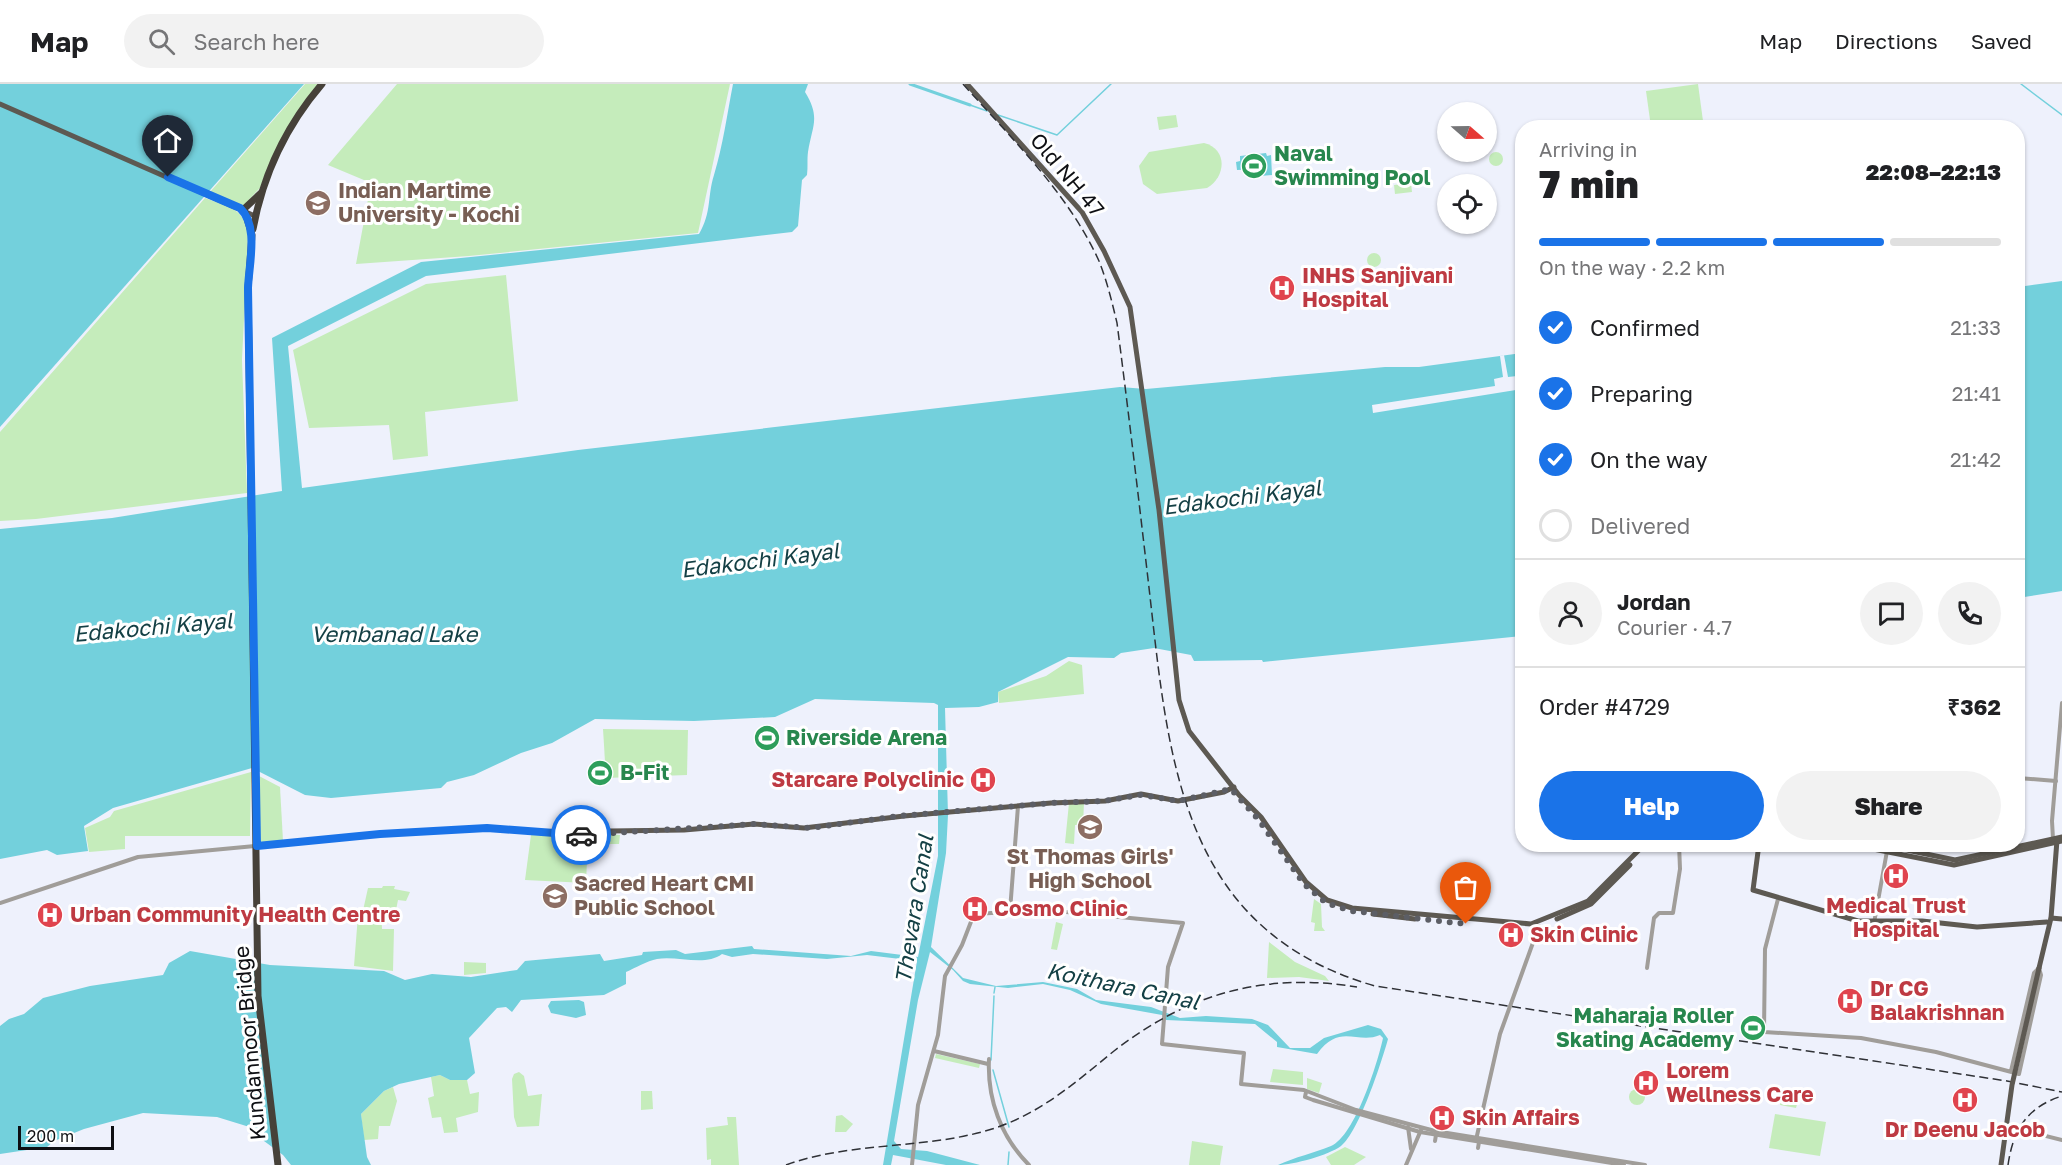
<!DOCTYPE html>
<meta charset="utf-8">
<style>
:root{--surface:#fff;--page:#f2f2f2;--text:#202124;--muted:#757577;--line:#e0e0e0;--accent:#1a73e8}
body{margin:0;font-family:"Golos Text",sans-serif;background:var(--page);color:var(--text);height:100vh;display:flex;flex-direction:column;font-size:22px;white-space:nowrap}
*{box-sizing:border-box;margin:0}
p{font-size:20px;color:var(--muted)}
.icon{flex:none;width:33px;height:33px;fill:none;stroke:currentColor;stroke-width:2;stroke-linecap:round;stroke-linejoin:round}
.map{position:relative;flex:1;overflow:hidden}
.drawer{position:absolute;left:1515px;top:36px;width:510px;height:732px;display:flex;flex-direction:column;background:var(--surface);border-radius:24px;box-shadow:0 2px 4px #0004}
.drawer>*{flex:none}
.needle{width:39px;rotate:110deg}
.tools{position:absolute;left:1437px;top:18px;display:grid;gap:12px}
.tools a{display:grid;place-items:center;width:60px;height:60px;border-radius:50%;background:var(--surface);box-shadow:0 2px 4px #0004;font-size:30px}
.scale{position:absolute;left:18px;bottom:15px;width:96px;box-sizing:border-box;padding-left:6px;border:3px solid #0e0f13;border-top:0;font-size:16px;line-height:21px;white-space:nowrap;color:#0e0f13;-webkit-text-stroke:4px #fff;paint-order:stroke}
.pin{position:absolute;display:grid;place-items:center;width:51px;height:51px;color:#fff;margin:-62px -26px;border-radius:50% 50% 50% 0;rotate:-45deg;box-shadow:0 0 6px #0007}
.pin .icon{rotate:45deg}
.courier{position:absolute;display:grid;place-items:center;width:60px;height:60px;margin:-30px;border:4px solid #1a73e8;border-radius:50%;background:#fff;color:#222;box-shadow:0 2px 8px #0007}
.summary em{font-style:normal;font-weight:800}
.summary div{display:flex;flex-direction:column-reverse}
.summary{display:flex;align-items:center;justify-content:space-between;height:102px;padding:0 24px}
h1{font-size:39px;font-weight:800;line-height:45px}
.bar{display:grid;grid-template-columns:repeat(4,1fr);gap:9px 6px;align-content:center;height:72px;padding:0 24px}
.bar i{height:8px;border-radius:4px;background:var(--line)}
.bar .current{background:var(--accent)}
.bar p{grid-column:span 4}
.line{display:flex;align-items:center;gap:15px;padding:0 24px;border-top:2px solid var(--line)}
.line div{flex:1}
.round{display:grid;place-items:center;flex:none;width:63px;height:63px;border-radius:32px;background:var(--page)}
ol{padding:0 24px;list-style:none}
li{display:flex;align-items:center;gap:18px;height:66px}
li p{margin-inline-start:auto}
li .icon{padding:6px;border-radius:50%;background:var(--accent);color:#fff;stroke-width:4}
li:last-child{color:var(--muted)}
li i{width:33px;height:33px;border:3px solid var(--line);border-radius:50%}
.action{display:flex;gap:12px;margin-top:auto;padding:12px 24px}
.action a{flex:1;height:69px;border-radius:36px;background:var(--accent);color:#fff;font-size:24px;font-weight:800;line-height:69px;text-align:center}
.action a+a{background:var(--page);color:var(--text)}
header{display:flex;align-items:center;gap:36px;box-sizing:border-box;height:84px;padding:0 30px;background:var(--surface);border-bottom:2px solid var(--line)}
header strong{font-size:28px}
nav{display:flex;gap:33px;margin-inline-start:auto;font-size:21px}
.search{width:420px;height:54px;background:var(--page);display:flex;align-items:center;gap:15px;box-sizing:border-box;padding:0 21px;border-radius:33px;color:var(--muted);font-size:22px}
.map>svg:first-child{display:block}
.green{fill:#c5ecbb}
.water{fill:#73d0dc}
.pier{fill:#eef1fc}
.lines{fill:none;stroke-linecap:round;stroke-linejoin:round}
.stream{stroke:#73d0dc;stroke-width:1.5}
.canal{stroke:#73d0dc;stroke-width:3}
.minor{stroke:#a09d99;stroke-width:4}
.major{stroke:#5d5952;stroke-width:5}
.highway{stroke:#464139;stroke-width:7}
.rail{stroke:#2f3136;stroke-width:1.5;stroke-dasharray:9 4.5;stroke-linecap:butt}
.major-bridge{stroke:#5d5952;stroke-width:5}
.done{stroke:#5c5e65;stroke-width:6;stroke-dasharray:0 10.8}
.route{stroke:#1a73e8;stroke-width:8}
.labels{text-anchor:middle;stroke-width:6;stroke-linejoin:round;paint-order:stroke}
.leisure-label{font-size:21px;font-weight:bold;fill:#27864d;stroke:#fff;text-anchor:start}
.street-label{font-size:21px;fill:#0e0f13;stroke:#fff}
.education-label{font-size:21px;font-weight:bold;fill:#785e54;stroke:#fff;text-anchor:start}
.health-label{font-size:21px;font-weight:bold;fill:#be3a42;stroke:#fff;text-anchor:start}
.water-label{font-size:22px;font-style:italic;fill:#144045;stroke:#fff}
</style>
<header>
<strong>Map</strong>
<div class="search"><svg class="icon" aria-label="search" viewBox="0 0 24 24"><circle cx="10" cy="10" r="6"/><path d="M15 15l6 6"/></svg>Search here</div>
<nav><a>Map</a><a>Directions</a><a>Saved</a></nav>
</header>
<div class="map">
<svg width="2062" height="1081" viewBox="0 0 2062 1081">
<rect width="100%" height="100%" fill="#eef1fc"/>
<g class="green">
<path d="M305 0H319L267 85 260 104 243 122 210 108Z"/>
<path d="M397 0H730L698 149 469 172 356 180 371 99 328 81Z"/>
<path d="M1698 0 1703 37 1651 43 1646 7Z"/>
<path d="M1176 31 1178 43 1159 46 1157 33Z"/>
<path d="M1204 59C1228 65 1226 93 1207 104L1157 110 1143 100 1139 82 1149 68Z"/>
<circle cx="1496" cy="75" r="7"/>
<path d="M1411 99 1412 108 1395 110 1394 101Z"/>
<path d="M205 114C228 123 245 123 248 152L242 276 247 409 36 435 0 437V348Z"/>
<circle cx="1374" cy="176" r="7"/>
<path d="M506 191 518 317 425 328 428 372 393 376 389 341 309 344 293 266 426 200Z"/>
<path d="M1069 577 1082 581 1084 610 999 619 998 608 1046 592Z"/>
<path d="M603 645 688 646 687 691 606 694Z"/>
<path d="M762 646H771L773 662 763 663Z"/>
<path d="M251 688 250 752H125V765L89 768 85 744 110 733 114 727Z"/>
<path d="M259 692 280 703 283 757 260 758Z"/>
<path d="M1069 719H1084L1083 741H1075L1074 760 1065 759Z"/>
<path d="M605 750 620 751 619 760H604Z"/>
<path d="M531 751 588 754 586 799 525 796Z"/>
<path d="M383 802H395L394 805 410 808 406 817 398 816 396 826 381 823 382 845H394L393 887 354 882 358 831H362L368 804H382Z"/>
<path d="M1314 815 1321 820 1322 843 1325 847H1314L1315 839 1311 838Z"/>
<path d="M1056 838 1063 840 1057 866 1051 865Z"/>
<path d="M1269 858 1295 878 1325 892 1329 897 1299 893 1267 894Z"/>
<path d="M464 878 486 879V889L464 891Z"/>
<path d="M936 970 980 980 979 984 935 974Z"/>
<path d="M1273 985 1303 988V1001L1270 998Z"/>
<path d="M519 988 524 992 528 1012 542 1010 539 1042 517 1043 514 1033 512 995 514 990Z"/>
<path d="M440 991 450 996H467L470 1010 479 1008 478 1028 456 1034 458 1048 444 1049 441 1033 432 1034 428 1014 434 1012 431 993Z"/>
<path d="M1307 994 1322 999 1319 1009 1307 1005Z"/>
<path d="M393 1003 397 1017 390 1042H379L378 1055 364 1056 361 1030 384 1007Z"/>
<circle cx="1637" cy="1013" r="8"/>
<path d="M641 1007H652L653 1025 641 1026Z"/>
<path d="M1782 1010 1799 1013 1796 1024 1780 1021Z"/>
<path d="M1775 1030 1826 1038 1820 1072 1769 1064Z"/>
<path d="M842 1031 853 1040 846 1048H835L836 1032Z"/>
<path d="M727 1033H736L739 1081H711V1075L707 1076 706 1044 728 1041Z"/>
<path d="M1192 1057 1223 1062 1220 1081H1189Z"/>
<path d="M1345 1063 1366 1073 1354 1081H1331L1326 1073Z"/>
</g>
<g class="water">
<path d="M0 0H304L0 343Z"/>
<path d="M733 0H808L805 8C821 34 812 42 808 68 807 75 808 83 807 91L802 96 798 142 792 148 426 192 288 262 302 404 578 366 1120 303 1146 305 1385 283H1419L1522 269V552L1263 578 1262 576 1194 577 1191 571 1154 564 1121 569 1114 574 1068 573 998 608V618L979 623 945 624 948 731 946 769 931 863 963 894 996 902 1043 898 1077 905 1096 916 1151 923 1180 934 1206 932 1252 935 1268 941 1290 964H1310L1324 954 1368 941 1381 945 1388 955C1382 977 1359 1048 1341 1062 1329 1071 1293 1081 1278 1081 1295 1073 1314 1069 1331 1062 1355 1052 1378 978 1383 954L1380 951C1357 961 1340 938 1317 970L1277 963V958L1255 940 1166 936 1162 931 1101 920 1070 906 1043 900 1008 904 970 900 963 897 953 886 930 868 918 916 894 1057 901 1065 927 1067 980 1081H946L893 1071 891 1081H883L917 877 867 871 827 875 753 870 732 873 722 870C705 883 676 871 657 875 647 877 635 884 626 888V900L604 911 521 916 512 928 506 923 497 924 469 954 475 989 467 996H450L440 991 399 1000 384 1007 361 1030 367 1073 371 1081H291L283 1071 264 1057 256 1045 217 1033 143 1029 84 1045 54 1057 47 1063 0 1070V942L9 935 24 930 43 914 90 902 163 891 169 879 190 867 270 881 384 887 405 896 432 890 471 893 517 886 525 877 600 870 604 877 642 871 643 868 676 866 685 870 752 862 754 865 851 872 871 867 918 873 938 772V621L934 619 815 615 775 633 694 637 595 635 552 659 521 669 474 691 447 698 441 704 331 714 305 711 252 684 113 724 84 742 88 767 57 771 47 766 0 775V445L112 434 282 407 272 254 421 178 699 150C712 128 707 113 714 91 723 61 727 31 733 0Z"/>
<path d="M1266 69 1267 72 1271 71 1272 91 1260 92 1258 85 1237 86 1236 78 1240 77V72Z"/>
<path d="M2062 197V507L2018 514V203Z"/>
<path d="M579 916 584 918 586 931 576 934 551 929 548 922 551 917Z"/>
</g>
<path class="pier" d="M1504 271 1508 293 1517 292 1518 298H1522V305L1373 329 1372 321 1495 302 1494 295 1503 293 1500 272Z"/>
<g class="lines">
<g class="stream">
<path d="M2021 0 2062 31"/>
<path d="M970 21 987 27"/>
<path d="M998 31 1057 51 1111 0"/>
<path d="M994 909 995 903"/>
<path d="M991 976 994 912"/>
<path d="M993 986 1009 1043"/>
<path d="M1008 1081 1009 1068"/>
</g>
<path class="canal" d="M910 0 970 21"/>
<g class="minor">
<path d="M2018 694 2056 697"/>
<path d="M2053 755 2052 737 2062 619"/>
<path d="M1778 815 1765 865 1764 948 1861 954 1936 968 2019 990 2041 891 2039 884 2034 889 2011 987"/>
<path d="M0 819 138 773 255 762"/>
<path d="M1010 827 1018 722"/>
<path d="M1874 839 1887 767"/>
<path d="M1647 884 1654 834 1659 829H1673L1680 785 1679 760"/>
<path d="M934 967 988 980"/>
<path d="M989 975C987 1015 1001 1053 1029 1081"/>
<path d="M1306 1008 1305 1013 1313 1016 1420 1048 1624 1081"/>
<path d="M1408 1043 1411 1065"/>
<path d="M2010 1043 2062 1056"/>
<path d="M1476 1056 1500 950 1539 842"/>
<path d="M1435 1057 1436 1051"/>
<path d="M1478 1064 1479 1058"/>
<path d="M912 1081 918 1021 938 951 945 892 962 861 974 830 1045 826 1183 839 1168 883 1162 960 1244 969 1241 1000 1304 1006 1356 1026 1435 1047 1645 1081"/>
<path d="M1406 1081 1421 1046"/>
</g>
<g class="major">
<path d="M967 0 1082 128 1104 167 1130 223 1159 426 1179 616 1189 647 1239 711 1261 733 1306 798 1327 816 1352 824 1531 840 1588 817 1645 760"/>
<path d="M0 20 255 132"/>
<path d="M1759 760 1753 806 1858 837H1922L1977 843 2047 838"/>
<path d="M1848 760 1954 781 2062 757"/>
<path d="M1878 760 1955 776 2062 753"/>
<path d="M257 762 380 750 487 744 588 751 610 747 684 746 754 740 804 744 904 732 1051 719 1105 717 1141 710 1178 717 1224 708 1234 703"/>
<path d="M1373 830 1415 835"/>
<path d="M2051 834 2062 835"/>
<path d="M1557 835 1591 820 1630 781"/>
<path d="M2039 884 2051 834 2057 756"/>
</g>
<g class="highway">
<path d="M245 124 261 109"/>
<path d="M245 128 252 151 248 204 258 912 278 1081"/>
<path d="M253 145C263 91 286 42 322 0"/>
</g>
<g class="rail">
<path d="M963 0C1012 55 1068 109 1099 177 1107 197 1112 218 1117 239 1128 324 1138 409 1148 495 1168 667 1176 845 1375 902L2007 997 2062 1008"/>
<path d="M786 1081C852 1057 925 1066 992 1045 1040 1030 1076 998 1114 967 1187 910 1264 888 1357 903"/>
<path d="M2008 1081C2013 1046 2027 1023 2062 1012"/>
</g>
<path class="major-bridge" d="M2001 1081 2012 1001 2039 884"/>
</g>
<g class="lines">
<path class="done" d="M581 751 755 740 810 744 899 732 1051 719 1104 717 1141 711 1178 717 1231 705 1258 735 1304 800 1326 819 1352 827 1466 840"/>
<path class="route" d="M168 93 240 124C259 142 249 179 248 204L257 762 380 750 487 744 581 751"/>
</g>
<defs>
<g id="stadium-disc" transform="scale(1.35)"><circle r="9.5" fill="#2e9e5b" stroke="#fff"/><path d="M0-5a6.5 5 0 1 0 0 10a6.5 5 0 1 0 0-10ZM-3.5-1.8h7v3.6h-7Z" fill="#fff"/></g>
<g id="university-disc" transform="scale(1.35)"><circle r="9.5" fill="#8d6e63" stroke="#fff"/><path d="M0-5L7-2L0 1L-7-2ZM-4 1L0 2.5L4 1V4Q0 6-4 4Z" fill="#fff"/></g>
<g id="hospital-disc" transform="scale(1.35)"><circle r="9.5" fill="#e0444e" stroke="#fff"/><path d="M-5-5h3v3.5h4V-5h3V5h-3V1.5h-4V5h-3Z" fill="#fff"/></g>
<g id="school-disc" transform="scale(1.35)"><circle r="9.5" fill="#8d6e63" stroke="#fff"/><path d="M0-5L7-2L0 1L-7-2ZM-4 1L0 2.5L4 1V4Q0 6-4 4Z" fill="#fff"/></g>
</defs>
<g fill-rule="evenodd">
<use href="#stadium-disc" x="1254" y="82"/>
<use href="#university-disc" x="318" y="119"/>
<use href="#hospital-disc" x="1282" y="204"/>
<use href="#stadium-disc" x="767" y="654"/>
<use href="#stadium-disc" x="600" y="689"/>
<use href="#hospital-disc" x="983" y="696"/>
<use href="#school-disc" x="1090" y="743"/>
<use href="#hospital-disc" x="1896" y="792"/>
<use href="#school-disc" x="555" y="812"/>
<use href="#hospital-disc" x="975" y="825"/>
<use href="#hospital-disc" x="50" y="831"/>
<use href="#hospital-disc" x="1511" y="851"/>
<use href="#hospital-disc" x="1850" y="917"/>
<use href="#stadium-disc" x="1753" y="944"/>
<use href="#hospital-disc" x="1646" y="999"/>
<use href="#hospital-disc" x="1965" y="1016"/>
<use href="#hospital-disc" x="1442" y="1034"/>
</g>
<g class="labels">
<g class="leisure-label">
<text x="1274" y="77">Naval<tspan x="1274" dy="24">Swimming Pool</tspan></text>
<text x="786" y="661">Riverside Arena</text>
<text x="620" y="696">B-Fit</text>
<text x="1734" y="939" text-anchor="end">Maharaja Roller<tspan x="1734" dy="24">Skating Academy</tspan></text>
</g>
<g class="street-label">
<text transform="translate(1067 91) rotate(50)" y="7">Old NH 47</text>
<text transform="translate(250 959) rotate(-95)" y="7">Kundannoor Bridge</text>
</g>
<g class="education-label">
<text x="338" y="114">Indian Martime<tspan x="338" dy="24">University - Kochi</tspan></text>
<text x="1090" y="780" text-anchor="middle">St Thomas Girls'<tspan x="1090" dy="24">High School</tspan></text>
<text x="574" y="807">Sacred Heart CMI<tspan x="574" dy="24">Public School</tspan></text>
</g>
<g class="health-label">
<text x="1302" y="199">INHS Sanjivani<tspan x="1302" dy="24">Hospital</tspan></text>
<text x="964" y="703" text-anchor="end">Starcare Polyclinic</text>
<text x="1896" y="829" text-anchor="middle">Medical Trust<tspan x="1896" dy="24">Hospital</tspan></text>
<text x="994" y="832">Cosmo Clinic</text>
<text x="70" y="838">Urban Community Health Centre</text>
<text x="1530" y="858">Skin Clinic</text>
<text x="1870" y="912">Dr CG<tspan x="1870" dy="24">Balakrishnan</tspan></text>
<text x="1666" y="994">Lorem<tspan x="1666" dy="24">Wellness Care</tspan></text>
<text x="1462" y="1041">Skin Affairs</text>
<text x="1965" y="1053" text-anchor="middle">Dr Deenu Jacob</text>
</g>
<g class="water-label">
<text transform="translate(1242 413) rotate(-7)" y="8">Edakochi Kayal</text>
<text transform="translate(760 476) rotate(-7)" y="8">Edakochi Kayal</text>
<text transform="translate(153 543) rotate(-5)" y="8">Edakochi Kayal</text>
<text x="394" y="558">Vembanad Lake</text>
<text transform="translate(914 825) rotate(-81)" y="8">Thevara Canal</text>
<text transform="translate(1123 902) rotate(12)" y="8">Koithara Canal</text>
</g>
</g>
</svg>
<div class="tools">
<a><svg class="needle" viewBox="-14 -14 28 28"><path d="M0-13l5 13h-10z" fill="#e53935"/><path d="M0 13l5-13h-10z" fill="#757577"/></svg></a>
<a><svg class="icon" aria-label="locate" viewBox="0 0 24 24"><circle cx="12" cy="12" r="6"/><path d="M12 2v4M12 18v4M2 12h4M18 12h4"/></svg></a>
</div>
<div class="scale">200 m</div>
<div class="pin" style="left:1466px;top:840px;background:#ea580c"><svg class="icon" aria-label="bag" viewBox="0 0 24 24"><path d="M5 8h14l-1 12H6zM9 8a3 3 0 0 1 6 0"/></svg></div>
<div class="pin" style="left:168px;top:93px;background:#1f2937"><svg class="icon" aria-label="home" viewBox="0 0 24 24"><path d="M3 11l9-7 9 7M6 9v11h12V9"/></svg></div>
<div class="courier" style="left:581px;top:751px"><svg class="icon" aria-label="car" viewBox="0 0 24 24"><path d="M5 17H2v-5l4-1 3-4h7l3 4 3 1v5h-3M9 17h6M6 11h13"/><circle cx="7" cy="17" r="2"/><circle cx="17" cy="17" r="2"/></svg></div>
<section class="drawer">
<div class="summary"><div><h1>7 min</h1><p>Arriving in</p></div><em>22:08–22:13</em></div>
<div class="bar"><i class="current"></i><i class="current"></i><i class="current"></i><i></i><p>On the way · 2.2 km</p></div>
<ol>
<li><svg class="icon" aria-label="check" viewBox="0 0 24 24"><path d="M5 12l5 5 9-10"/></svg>Confirmed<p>21:33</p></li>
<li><svg class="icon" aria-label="check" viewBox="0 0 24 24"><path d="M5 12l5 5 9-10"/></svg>Preparing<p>21:41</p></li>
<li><svg class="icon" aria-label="check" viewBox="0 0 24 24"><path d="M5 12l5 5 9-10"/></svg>On the way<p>21:42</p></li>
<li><i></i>Delivered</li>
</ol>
<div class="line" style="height:108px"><a class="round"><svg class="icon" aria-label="person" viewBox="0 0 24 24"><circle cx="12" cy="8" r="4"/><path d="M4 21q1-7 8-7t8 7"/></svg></a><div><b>Jordan</b><p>Courier · 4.7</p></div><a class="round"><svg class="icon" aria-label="chat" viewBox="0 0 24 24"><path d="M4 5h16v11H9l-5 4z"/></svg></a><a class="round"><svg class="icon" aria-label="phone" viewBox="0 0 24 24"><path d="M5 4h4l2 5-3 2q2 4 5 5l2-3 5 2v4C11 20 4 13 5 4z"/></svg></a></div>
<div class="line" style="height:78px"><div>Order #4729</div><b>₹362</b></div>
<div class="action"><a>Help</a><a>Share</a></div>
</section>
</div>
